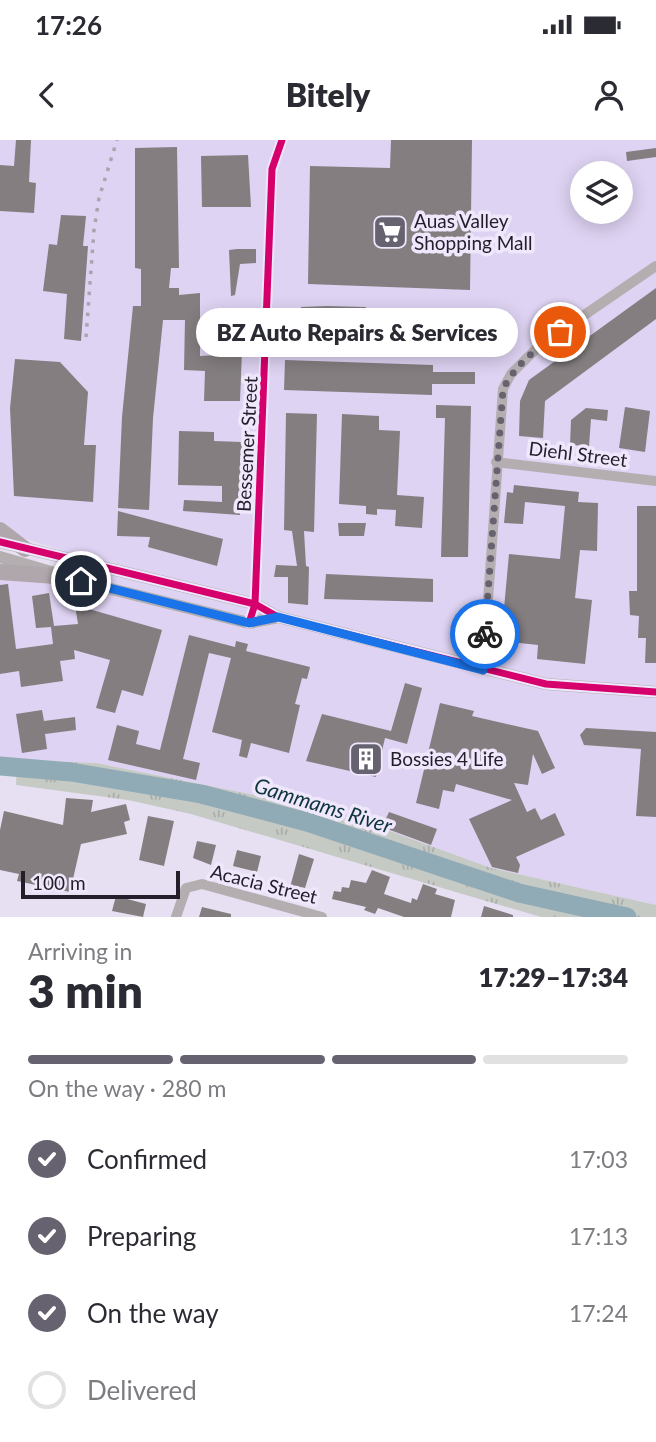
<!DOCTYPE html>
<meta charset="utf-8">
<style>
:root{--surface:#fff;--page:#f7f7f7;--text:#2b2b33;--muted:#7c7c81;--line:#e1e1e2;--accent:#676270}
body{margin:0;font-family:Lato,sans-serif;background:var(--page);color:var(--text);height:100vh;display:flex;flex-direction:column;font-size:26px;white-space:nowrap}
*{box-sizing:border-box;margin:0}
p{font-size:23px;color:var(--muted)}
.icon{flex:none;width:38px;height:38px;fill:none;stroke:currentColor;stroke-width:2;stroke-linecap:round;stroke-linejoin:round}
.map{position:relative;height:777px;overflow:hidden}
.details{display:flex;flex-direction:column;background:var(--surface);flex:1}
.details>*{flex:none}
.fabs{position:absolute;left:570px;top:21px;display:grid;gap:14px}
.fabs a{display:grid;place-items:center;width:63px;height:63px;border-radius:50%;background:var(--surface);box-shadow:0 4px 18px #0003;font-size:35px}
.scale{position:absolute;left:21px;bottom:18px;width:159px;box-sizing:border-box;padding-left:7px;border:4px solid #231e2a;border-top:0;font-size:19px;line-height:24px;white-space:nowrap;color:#231e2a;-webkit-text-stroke:5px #efe7fc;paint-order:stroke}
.pin{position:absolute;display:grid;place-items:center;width:60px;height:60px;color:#fff;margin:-30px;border:4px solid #fff;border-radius:50%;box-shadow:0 2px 7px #0007}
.courier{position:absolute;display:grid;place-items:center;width:70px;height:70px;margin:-35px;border:5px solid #1a73e8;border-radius:50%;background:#fff;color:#222;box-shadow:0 2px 9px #0007}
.bubble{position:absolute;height:49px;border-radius:24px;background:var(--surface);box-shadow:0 4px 18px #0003;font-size:23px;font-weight:800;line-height:49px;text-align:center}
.overview em{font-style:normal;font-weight:800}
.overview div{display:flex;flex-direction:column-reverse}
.overview{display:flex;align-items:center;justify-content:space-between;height:119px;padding:0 28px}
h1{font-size:46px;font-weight:800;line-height:52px}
.bar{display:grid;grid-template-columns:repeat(4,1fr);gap:10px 7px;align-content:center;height:84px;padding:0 28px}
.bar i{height:9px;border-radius:5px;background:var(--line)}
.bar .on{background:var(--accent)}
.bar p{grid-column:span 4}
ol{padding:0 28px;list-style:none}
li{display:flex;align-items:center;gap:21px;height:77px}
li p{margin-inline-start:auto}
li .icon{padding:7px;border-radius:50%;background:var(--accent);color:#fff;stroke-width:4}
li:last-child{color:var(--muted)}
li i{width:38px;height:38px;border:4px solid var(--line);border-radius:50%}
.status{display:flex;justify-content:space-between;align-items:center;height:49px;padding:0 35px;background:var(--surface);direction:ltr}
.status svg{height:19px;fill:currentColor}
header{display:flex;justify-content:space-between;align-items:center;height:91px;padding:0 28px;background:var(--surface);font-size:32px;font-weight:800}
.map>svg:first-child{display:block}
.built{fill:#ded3f2;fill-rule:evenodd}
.grass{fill:url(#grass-tufts)}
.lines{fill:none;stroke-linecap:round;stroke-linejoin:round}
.river{stroke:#91abb6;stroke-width:19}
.building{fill:#847e81}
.minor{stroke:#b4aeb1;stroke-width:10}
.tertiary{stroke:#b4aeb1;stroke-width:12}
.primary{stroke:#afa7ac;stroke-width:16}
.rail{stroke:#aaa4ae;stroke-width:3.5;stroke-dasharray:3.5 7;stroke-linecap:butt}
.cycleway-casing{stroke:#efe7fc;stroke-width:11}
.cycleway{stroke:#d6006c;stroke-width:7}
.done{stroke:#676270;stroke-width:7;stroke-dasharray:0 12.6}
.route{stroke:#1a73e8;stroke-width:9}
.labels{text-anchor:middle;stroke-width:7;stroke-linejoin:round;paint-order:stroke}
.poi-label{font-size:19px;fill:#231e2a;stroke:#efe7fc;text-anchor:start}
.street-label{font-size:19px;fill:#231e2a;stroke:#efe7fc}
.water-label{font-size:21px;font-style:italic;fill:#0e353c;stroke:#efe7fc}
</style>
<div class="status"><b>17:26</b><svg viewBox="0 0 49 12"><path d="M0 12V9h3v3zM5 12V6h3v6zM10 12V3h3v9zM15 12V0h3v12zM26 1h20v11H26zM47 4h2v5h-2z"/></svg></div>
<header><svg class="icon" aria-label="back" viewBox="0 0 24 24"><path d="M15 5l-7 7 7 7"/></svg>Bitely<svg class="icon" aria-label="person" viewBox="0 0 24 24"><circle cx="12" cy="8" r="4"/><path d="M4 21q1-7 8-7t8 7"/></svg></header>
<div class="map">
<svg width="656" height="777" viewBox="0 0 656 777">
<defs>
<pattern id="grass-tufts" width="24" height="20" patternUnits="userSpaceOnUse" patternTransform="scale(1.75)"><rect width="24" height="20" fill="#c6cac5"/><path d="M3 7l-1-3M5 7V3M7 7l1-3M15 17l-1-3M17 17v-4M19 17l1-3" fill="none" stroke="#aaada9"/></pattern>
</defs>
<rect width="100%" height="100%" fill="#e6e0f2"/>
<path class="built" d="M0 0H656V765L491 728 335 671 96 623 0 619V439L53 444 61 410 11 394 0 381ZM583 33H621V72H583Z"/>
<path class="grass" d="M17 620 96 623 335 671 491 728 656 765V777H541L191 674 128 660 16 645Z"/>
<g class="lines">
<path class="river" d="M0 626 71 632 201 654 307 682 519 753 627 777"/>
</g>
<g class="building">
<path d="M16 0H31L29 42 36 43 34 73 0 71V25L14 26Z"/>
<path d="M391 0H472L470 150 308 144 310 26 390 28Z"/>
<path d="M177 7 179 128H171L169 148H179V155L200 153V216L217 215V188L243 187 240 261H204L205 231 184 230 185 180H163L153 278 149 370 118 368 122 277 133 166H141V129L135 128V8Z"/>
<path d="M656 8V17L627 21 626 12Z"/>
<path d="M248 15 251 67H202L201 16Z"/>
<path d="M61 75 86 76 83 106H88L81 201 64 199 67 154 43 151 49 104 57 105Z"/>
<path d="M237 109H256V123L240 124 235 155 231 156 229 110Z"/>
<path d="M656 148V179L545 261 543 298 519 296 520 261 529 240Z"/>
<path d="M327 166 366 167 361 206 280 204V196H286L287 175H301V167Z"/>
<path d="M15 219 60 222 88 252 84 305H96L93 362 14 356 10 268Z"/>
<path d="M285 220 433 225V232H475V244H432V255L284 250Z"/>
<path d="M436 265 471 266 468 417H441L445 278H436Z"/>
<path d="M625 267 650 271 645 312 619 308Z"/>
<path d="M586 268 608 270 607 281 591 279 589 306 570 305 571 280Z"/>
<path d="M286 273 317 274 314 392 304 391 306 426 309 427 308 465 288 463V437H274L276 425 297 426 292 391 284 390Z"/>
<path d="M342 274 379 276V290L400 291 397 355 424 357 422 388 395 386 396 370 377 369V375L366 374V366L339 364Z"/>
<path d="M179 291 214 292V301L242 302 240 375 183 371 184 360 222 362V346L178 345Z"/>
<path d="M514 345 579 352 578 362 598 363 597 411 580 410 575 458 592 460 585 524 537 519 538 505 501 501 509 414 560 419 565 366 525 362 523 384 504 383 507 352 513 353Z"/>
<path d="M637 366H656V523H645L646 498H638L639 476 630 475 629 451H637Z"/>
<path d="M118 371 223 399 217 426 148 407 150 397 117 396Z"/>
<path d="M338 383H366L364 396H339Z"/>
<path d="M326 434 433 439V462L324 459Z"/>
<path d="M8 444 16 509 53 504 51 487 36 488 32 456 49 453 54 486 78 484 75 465 162 490 143 556 122 550 115 573 96 568 110 520 74 510 75 519 60 521 63 541 21 547 19 531 0 534V445Z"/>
<path d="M189 495 235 507 236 501 248 504 246 511 310 527 307 539 302 538 295 564 300 565 289 613 251 603 247 618 239 616 242 600 212 592 231 518 209 513 183 619 200 623 196 640 108 620 117 585 139 591 136 604 160 610Z"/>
<path d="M405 543 422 548 407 604 385 598 376 637 306 621 322 574 391 591Z"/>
<path d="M440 563 474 571 472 576 538 591 555 628 542 634 533 614 528 645 514 643 527 672 535 668 541 680 555 673 565 695 516 717 520 725 518 733 492 727 469 679 512 660 456 644 454 652 443 650 439 669 416 663Z"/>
<path d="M42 570 44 581 75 577 76 590 45 594 47 609 22 613 16 574Z"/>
<path d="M586 588 656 592V677L636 676 641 609 584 605 580 595Z"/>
<path d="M66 658 93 660 91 672 126 664 130 680 124 682 127 694 81 704 70 752 17 741 19 734 0 730V690L4 671 63 685Z"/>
<path d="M389 672 437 689 431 705 382 687Z"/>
<path d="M148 676 174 681 164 726 139 720Z"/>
<path d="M197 701 216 705 211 725 193 718Z"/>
<path d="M237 710 261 716 257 732 233 726Z"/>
<path d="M299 714 314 719 305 748 301 747 299 753 289 751Z"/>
<path d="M372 730 390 737 384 754 411 763 412 758 417 760 423 744 437 749 435 754 455 760 451 777H404L378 768 375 774 364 770 366 767 332 759 334 751 341 752 342 747 349 748 351 740 366 743Z"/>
<path d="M116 756 146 764 143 777 112 771Z"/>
<path d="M484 766 513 775V777H481Z"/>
<path d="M202 767 231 774V777H199Z"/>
</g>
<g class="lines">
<g class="minor">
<path d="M496 322 656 341"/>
<path d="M249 483 255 464 272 29 282 0"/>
<path d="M483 530 503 249 511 234 539 206 656 126"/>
<path d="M176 777 186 748 202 744 322 777"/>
</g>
<g class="tertiary">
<path d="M0 402 255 464 278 477 546 544 656 552"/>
<path d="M0 417 95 445 249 483 278 477"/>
</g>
<g class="primary">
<path d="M0 390 25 409"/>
<path d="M0 432 68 437"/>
</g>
<path class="rail" d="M86 197 94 90 99 58 117 0"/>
<g class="cycleway-casing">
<g id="cycleway">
<path d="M0 402 255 464 278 477 546 544 656 552"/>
<path d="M249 483 255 464 272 29 282 0"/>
</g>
</g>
<use href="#cycleway" class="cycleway"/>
</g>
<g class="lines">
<path class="done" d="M485 494 503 249C516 224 537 208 560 192"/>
<path class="route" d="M81 441 249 483 278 477 483 530 485 494"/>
</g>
<defs>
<g id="supermarket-square" transform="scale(1.75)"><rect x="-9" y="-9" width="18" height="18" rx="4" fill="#676270" stroke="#efe7fc"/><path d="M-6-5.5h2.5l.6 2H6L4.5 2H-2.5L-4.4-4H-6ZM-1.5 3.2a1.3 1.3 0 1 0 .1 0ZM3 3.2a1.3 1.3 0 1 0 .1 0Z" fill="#fff"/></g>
<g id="building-square" transform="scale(1.75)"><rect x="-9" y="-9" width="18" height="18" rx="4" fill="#676270" stroke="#efe7fc"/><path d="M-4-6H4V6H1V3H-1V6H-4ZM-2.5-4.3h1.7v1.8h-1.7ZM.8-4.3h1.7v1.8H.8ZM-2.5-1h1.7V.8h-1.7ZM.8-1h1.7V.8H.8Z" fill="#fff"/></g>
</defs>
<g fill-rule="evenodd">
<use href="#supermarket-square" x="390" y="92"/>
<use href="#building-square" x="366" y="619"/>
</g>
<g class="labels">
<g class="poi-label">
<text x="414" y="88">Auas Valley<tspan x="414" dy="22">Shopping Mall</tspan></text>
<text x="390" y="626">Bossies 4 Life</text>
</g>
<g class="street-label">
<text transform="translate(247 304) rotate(-87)" y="7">Bessemer Street</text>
<text transform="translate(578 314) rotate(7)" y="7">Diehl Street</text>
<text transform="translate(264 744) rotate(14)" y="7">Acacia Street</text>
</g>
<g class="water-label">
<text transform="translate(323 666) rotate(17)" y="7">Gammams River</text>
</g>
</g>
</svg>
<div class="fabs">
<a><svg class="icon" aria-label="layers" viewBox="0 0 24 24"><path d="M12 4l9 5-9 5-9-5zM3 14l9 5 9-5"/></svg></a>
</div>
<div class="scale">100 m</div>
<div class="pin" style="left:560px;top:192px;background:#ea580c"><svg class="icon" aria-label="bag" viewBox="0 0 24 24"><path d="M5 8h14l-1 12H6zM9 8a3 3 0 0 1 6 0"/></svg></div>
<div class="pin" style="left:81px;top:441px;background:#1f2937"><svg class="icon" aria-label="home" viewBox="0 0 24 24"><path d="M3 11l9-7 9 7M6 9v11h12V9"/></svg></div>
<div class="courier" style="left:485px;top:494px"><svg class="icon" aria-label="bike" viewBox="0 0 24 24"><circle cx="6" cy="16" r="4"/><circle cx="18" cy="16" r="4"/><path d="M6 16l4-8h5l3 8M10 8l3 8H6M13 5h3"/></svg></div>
<div class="bubble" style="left:196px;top:168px;width:322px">BZ Auto Repairs &amp; Services</div>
</div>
<section class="details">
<div class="overview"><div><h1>3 min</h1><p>Arriving in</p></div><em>17:29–17:34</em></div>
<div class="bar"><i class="on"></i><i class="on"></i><i class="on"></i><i></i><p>On the way · 280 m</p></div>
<ol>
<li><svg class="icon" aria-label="check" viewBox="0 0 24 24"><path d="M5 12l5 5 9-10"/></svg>Confirmed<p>17:03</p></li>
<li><svg class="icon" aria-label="check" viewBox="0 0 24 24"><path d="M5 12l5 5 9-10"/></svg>Preparing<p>17:13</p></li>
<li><svg class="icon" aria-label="check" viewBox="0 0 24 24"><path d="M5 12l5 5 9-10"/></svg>On the way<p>17:24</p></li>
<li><i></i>Delivered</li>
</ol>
</section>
